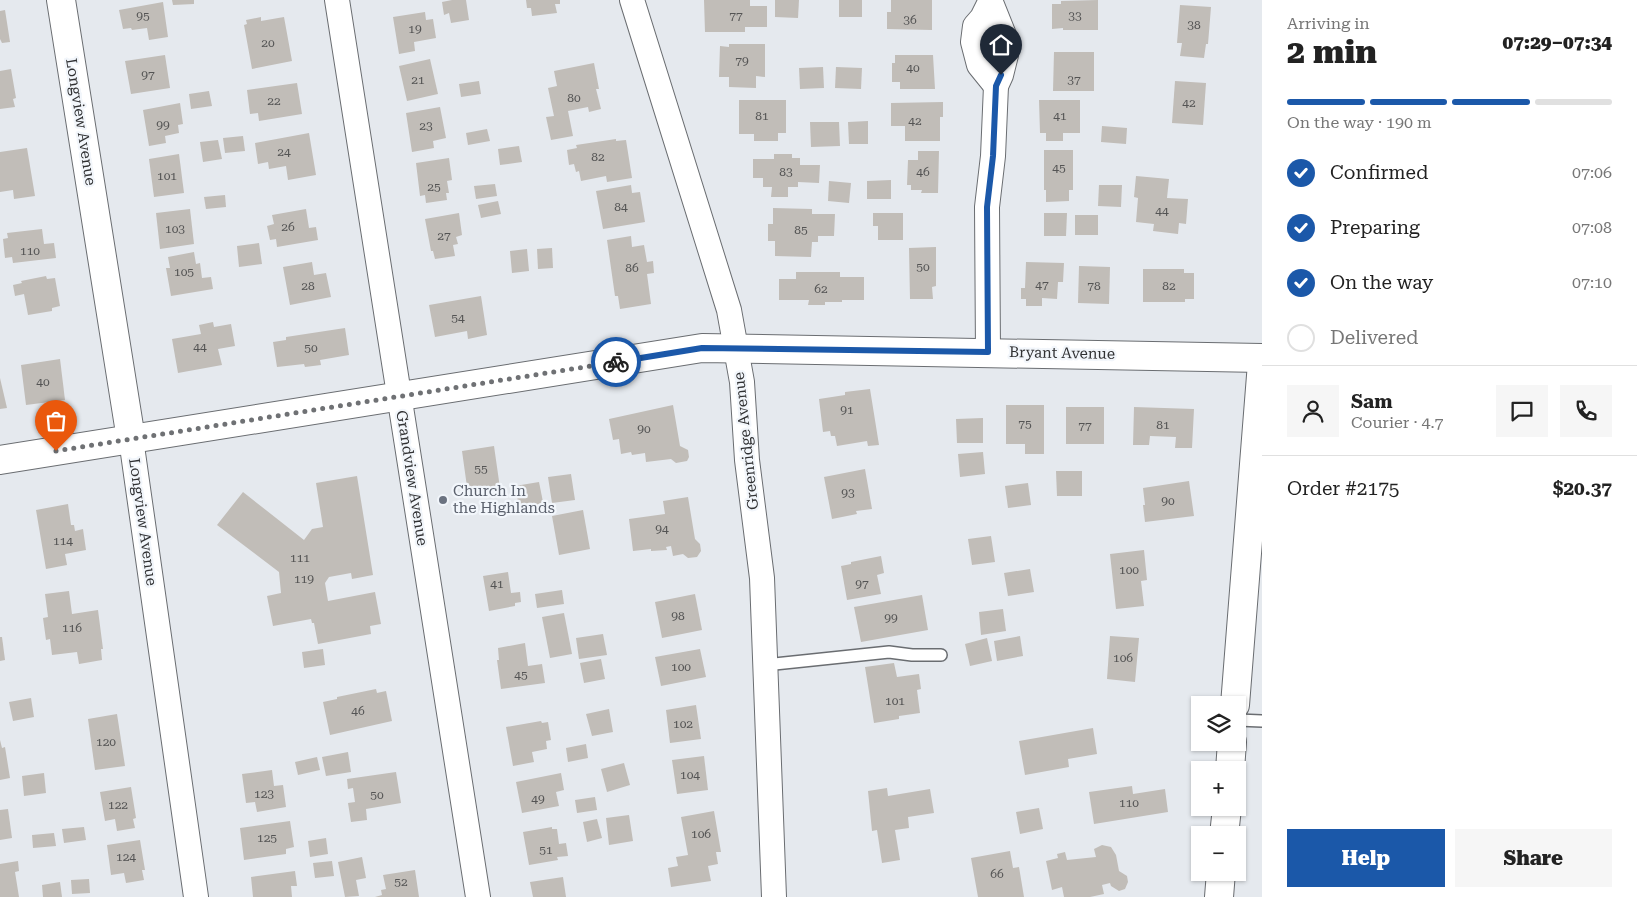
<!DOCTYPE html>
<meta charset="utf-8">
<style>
:root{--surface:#fff;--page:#f6f6f6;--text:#222;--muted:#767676;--line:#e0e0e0;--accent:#1b58a9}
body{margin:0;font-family:"Roboto Serif",serif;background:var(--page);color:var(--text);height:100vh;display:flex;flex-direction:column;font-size:19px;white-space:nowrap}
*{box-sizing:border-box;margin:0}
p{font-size:16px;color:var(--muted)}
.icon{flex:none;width:28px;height:28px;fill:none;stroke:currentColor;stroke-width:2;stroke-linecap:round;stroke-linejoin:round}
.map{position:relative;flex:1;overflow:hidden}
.panel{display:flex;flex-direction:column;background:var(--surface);width:375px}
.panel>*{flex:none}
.fabs{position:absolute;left:1191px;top:696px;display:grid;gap:10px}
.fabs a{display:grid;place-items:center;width:55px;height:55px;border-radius:0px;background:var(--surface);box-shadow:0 1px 4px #0004;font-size:25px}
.pin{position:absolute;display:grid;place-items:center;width:42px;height:42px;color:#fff;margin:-51px -21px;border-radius:50% 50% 50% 0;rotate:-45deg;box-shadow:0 0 5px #0007}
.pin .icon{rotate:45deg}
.courier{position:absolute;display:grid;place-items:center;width:50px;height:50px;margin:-25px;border:4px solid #1b58a9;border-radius:50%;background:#fff;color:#222;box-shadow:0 1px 6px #0007}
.headline em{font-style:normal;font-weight:800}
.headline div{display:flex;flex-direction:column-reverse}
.headline{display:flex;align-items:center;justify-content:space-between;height:85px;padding:0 25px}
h1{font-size:32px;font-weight:800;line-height:38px}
.bar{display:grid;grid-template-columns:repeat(4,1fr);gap:8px 5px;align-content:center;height:60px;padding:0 25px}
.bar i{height:6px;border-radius:4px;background:var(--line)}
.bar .current{background:var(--accent)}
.bar p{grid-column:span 4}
.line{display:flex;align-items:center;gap:12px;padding:0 25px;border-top:1px solid var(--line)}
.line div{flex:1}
.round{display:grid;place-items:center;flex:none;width:52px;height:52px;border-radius:0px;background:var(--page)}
ol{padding:0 25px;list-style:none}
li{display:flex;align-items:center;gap:15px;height:55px}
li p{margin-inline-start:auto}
li .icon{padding:5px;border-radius:50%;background:var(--accent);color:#fff;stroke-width:4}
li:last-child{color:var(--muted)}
li i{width:28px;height:28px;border:2px solid var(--line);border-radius:50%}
.action{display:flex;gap:10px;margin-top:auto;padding:10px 25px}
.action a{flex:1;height:58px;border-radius:0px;background:var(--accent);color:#fff;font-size:20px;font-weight:800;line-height:58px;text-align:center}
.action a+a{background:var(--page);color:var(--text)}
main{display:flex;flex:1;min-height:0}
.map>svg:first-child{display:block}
.building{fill:#c1bdb8}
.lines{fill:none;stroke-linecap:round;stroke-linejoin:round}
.lane-casing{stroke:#6a6d71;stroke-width:14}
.street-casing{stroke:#6a6d71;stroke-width:26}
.secondary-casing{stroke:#6a6d71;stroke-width:30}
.lane{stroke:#fff;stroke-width:11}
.street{stroke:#fff;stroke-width:24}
.secondary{stroke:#fff;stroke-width:28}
.done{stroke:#6f7174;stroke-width:5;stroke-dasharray:0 9}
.route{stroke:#1b58a9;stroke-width:6}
.worship-dot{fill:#6b7280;stroke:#f2f6fb;stroke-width:2}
.labels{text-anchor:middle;stroke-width:4.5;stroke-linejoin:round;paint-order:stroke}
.number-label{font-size:12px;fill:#545454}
.street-label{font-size:15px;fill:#303133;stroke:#f2f6fb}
.worship-label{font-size:15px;fill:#5b616d;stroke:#f2f6fb;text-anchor:start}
</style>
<main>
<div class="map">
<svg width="1262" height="897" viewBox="0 0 1262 897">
<rect width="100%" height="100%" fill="#e5e9ee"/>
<g class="building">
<path d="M172 0H194V4L173 5Z"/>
<path d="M452 0H466L469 20 451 23 449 13 444 15 442 2Z"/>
<path d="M526 0H560V4H555L557 13 532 16 531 8H527Z"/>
<path d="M704 0H750V6H767V27H745V32H705Z"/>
<path d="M775 0H799L798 18 775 17Z"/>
<rect x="839" y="0" width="23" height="17"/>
<path d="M891 0H932V30L887 29V12H891Z"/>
<path d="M1098 0V30H1063V28L1052 29V4H1061V1Z"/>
<path d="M163 2 168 37 149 40 147 28 132 30 131 28 123 29 119 10Z"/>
<path d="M1180 5 1211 7 1208 44H1206L1204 58 1180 56 1182 43H1177Z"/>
<path d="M5 10 10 42 2 43 0 39V11Z"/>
<path d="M425 12 426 20 433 19 436 38 414 42 415 51 399 54 393 17Z"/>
<path d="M261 17V21L284 17 292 61 252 69 244 25 247 24 246 20Z"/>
<path d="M729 44H765V77L756 76V88L729 87V77H719L720 46 729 47Z"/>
<path d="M1054 52H1094V91H1053Z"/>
<path d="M165 55 170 88 131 94 125 61Z"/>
<path d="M895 55H933L935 89H900V82H892V63H895Z"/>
<path d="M430 59 438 94 407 101 399 66Z"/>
<path d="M594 63 599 89H596L601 109 589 112 588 107 568 111 573 136 551 140 546 117 554 116 548 88 557 86 554 71Z"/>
<path d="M823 67 824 88 800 89 799 68Z"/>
<path d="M836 67 862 68 861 89 835 88Z"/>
<path d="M11 69 16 98 13 99 15 107 0 109V71Z"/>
<path d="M479 81 481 94 461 97 459 84Z"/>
<path d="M1175 81 1206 83 1203 125 1172 123Z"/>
<path d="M297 83 302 114 259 121 258 113 250 114 247 90Z"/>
<path d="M209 91 212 106 191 109 189 94Z"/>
<path d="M739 100H786V133H778V141H754V134H739Z"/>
<path d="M1039 100H1080V133H1063V141H1046V133H1040Z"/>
<path d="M943 102V117H940V141H905V126H891V103Z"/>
<path d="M180 103 183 124 178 125 179 133 165 136 166 143 149 146 143 110Z"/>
<path d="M440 107 446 138 433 141 434 148 412 152 406 113Z"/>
<path d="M868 121V144H849L848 122Z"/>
<path d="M810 122H839L840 146 811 147Z"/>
<path d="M1102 126 1127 128 1126 144 1101 142Z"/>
<path d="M487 129 490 141 468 145 466 133Z"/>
<path d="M309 133 316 175 288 180 286 166 269 169 268 162 258 164 255 143Z"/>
<path d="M243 136 245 151 225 153 223 138Z"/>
<path d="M616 139V141L626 140 632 178 607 182 606 176 581 181 579 171 576 172 574 164 569 165 567 150 577 148 576 145Z"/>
<path d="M218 140 222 159 203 162 200 142Z"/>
<path d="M519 146 522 162 500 165 498 149Z"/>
<path d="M27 148 35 196 14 199 13 190 0 192V152Z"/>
<path d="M1044 150H1073V190H1069V201L1046 202V190H1044Z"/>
<path d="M918 151H939L938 193H921L922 190H911V185H907L908 160H918Z"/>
<path d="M179 154 184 193 154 197 149 159Z"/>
<path d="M774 154H792V158H800V165H820L819 183 798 182V187H788V197H771L772 187H763V178H753V159H774Z"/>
<path d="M449 158 452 180 447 181 449 193H446L447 200 426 203 425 195 420 196 416 163Z"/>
<path d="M1136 176 1169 179 1167 198 1188 199 1186 224 1179 223 1178 234 1153 231 1154 224 1136 222 1138 198 1134 197Z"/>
<path d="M891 180V199H867V181Z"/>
<path d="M829 181 851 183 849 203 828 201Z"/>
<path d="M495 184 497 196 476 199 474 186Z"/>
<path d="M631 185 632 193 640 192 645 222 603 229 596 191Z"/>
<path d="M1099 185H1122L1121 207 1098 206Z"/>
<path d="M225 195 226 207 206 209 204 197Z"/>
<path d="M498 201 501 214 481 218 478 205Z"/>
<path d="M773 208 812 209V214H835L834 236H818V242H812L811 257 775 256V241H768V224H773Z"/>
<path d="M190 209 194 244 160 249 156 213Z"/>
<path d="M306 209 309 228 316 227 318 240 277 247 276 239 270 240 267 226 274 224 272 215Z"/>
<path d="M459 213 462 235 456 237 458 244 453 245 455 256 435 259 433 251H431L425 219Z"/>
<path d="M873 213H903V240H878V226H873Z"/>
<path d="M1044 213H1067L1066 236H1044Z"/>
<rect x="1075" y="215" width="23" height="20"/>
<path d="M42 229 44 244 54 243 56 258 13 263 12 257 5 258 3 239 8 238 7 233Z"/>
<path d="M631 236 632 247 644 245 647 262 653 261 654 273 647 274 651 304 620 309 618 296H615L607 240Z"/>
<path d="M259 243 262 264 239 267 237 246Z"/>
<path d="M936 247V286L932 287 933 299H910L909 248Z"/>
<path d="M552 248 553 268 538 269 537 249Z"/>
<path d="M527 249 529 271 512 273 510 251Z"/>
<path d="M194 252 196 264 200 263 202 278 211 277 213 289 171 296 166 268H170L168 257Z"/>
<path d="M312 262 314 275 326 273 331 297 290 305 283 267Z"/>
<path d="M1026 262 1064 263 1063 282H1058L1057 299 1042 298V306H1026V299H1021V288H1025Z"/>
<path d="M1079 266 1110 267 1109 304 1078 303Z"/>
<path d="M1143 269H1184V273H1194V299H1185V302H1143Z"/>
<path d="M796 272H840V277H864V300H842V302H825V305H808L809 300H779V279H796Z"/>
<path d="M46 276 47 279 55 278 60 306 52 308V311L28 315 24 294 15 296 13 285 22 283 21 281Z"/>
<path d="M481 296 487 335 468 339 467 331 435 337 429 305Z"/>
<path d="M213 322 214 327 231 324 235 346 218 349 222 365 178 373 172 339 201 334 199 325Z"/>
<path d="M345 328 349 355 320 360 321 365 305 367 304 364 277 367 273 342 286 340V337Z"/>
<path d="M60 359 65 400 26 405 21 365Z"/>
<path d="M0 378 7 408 0 409Z"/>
<path d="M870 389 879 445 868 446 867 441 837 446 835 436H831L830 431 823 432 819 399 845 395V392Z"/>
<path d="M673 405 680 446 688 450 689 457 687 461 676 463 671 459 646 462 645 453 632 455 631 452 621 454 619 439 613 440 609 419Z"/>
<path d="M1006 405H1044V454H1025V444H1006Z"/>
<rect x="1066" y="407" width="38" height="37"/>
<path d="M1134 407 1194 409 1192 448H1175L1176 437 1150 436 1149 445H1133Z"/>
<path d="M983 418V443H957L956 419Z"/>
<path d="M494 446 500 488 492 489 493 493 477 495V493L468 494 462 451Z"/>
<path d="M983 452 985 474 960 477 958 454Z"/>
<path d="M865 469 872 509 856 511 857 514 832 519 824 477Z"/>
<path d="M1056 471H1082V496H1057Z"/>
<path d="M571 474 575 500 552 503 548 477Z"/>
<path d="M357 476 373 575 352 579 351 573 329 577 325 583 328 601 375 592 381 624 370 626 371 634 318 644 314 623H312L311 619 273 626 267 596 281 593 279 572 217 525 243 492 304 540 312 529 323 527 316 483Z"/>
<path d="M1189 481 1194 516 1145 522 1143 505H1145L1143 488Z"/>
<path d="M539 482 544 507 520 512 515 486Z"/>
<path d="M1028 483 1031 505 1008 508 1005 486Z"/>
<path d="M688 497 695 539 700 544 701 551 697 557 688 558 683 554 673 556 671 546 666 547 667 550 651 551V549L633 551 629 519 665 514 663 501Z"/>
<path d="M68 504 71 525H74L75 531 83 529 86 550 65 554 67 565 46 569 36 510Z"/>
<path d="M583 510 590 549 559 555 552 516Z"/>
<path d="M991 536 995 562 972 565 968 539Z"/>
<path d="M1144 550 1147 580 1141 581 1144 606 1116 609 1110 554Z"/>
<path d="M881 556 884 573 877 575 881 594 847 600 841 566 851 564V562Z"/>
<path d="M1030 569 1034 592 1008 596 1004 573Z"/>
<path d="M508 572 511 593 520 592 521 602 515 603V606L489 611 483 576Z"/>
<path d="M562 590 564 604 537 608 535 594Z"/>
<path d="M69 591 72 614 98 610 103 649H101L102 660 79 664 77 652 52 655 50 639 46 640 43 618 48 617 45 594Z"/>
<path d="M695 594 702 630 662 638 655 602Z"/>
<path d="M922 595 928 630 861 642 854 607Z"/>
<path d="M1003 609 1006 631 981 635 979 612Z"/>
<path d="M564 613 572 654 550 658 542 617Z"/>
<path d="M603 634 607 655 579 659 576 638Z"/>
<path d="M1020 636 1023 656 997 661 994 641Z"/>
<path d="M1110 636 1139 638 1135 682 1107 679Z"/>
<path d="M0 637H2L5 660 0 661Z"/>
<path d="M987 638 992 661 970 666 965 644Z"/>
<path d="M525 643 528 666 542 664 545 683 501 689 497 660H499L498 648Z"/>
<path d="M323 649 325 665 304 668 302 652Z"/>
<path d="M700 649 706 677 661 686 655 657Z"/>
<path d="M601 659 605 679 584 683 580 663Z"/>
<path d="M894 663 897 677 919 674 921 689 917 690 920 713 899 716V719L874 723 865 667Z"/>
<path d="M376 689 377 693 386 691 392 721 330 735 323 702 337 699V697Z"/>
<path d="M31 698 34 717 13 721 9 702Z"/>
<path d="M696 705 701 739 670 743 666 710Z"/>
<path d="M609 709 613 732 592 736 586 714Z"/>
<path d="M117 714 125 766 95 770 88 719Z"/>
<path d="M541 721 542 723 548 722 551 740 546 741 547 749 532 752 534 762 513 766 506 727Z"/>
<path d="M1093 728 1097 754 1068 759 1069 767 1025 775 1019 741Z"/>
<path d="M0 740 2 748 5 747 10 778 0 780Z"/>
<path d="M586 744 588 758 568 762 566 748Z"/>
<path d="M348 752 351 772 326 776 322 757Z"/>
<path d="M704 756 708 790 677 794 672 760Z"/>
<path d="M317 757 320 770 298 775 295 762Z"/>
<path d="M624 763 630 785 607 792 601 769Z"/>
<path d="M272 770 274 786 283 785 286 807 257 812 255 802 246 803 242 774Z"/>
<path d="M396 772 401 803 366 809 367 820 351 822 348 803 355 802 353 788 348 789 347 779Z"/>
<path d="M44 773 46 793 24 796 22 776Z"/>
<path d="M561 773 564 790 556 792 559 806 522 813 516 782Z"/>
<path d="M1132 786 1133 794 1165 789 1168 812 1094 824 1089 792Z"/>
<path d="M131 787 136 818 133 819 135 828 117 831 115 819 105 821 100 792Z"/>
<path d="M887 788 888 796 930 789 934 813 908 817 909 828 895 830 900 860 882 863 877 830 872 831 868 791Z"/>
<path d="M595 797 597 810 577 813 575 800Z"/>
<path d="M1039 808 1043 829 1020 834 1016 812Z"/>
<path d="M8 809 12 838 0 840V810Z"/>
<path d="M714 811 721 852H716L718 864 708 866 711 881 671 887 668 868 678 866 676 857 688 855 681 817Z"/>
<path d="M629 815 633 841 609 845 606 818Z"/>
<path d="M597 819 602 838 587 842 583 822Z"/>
<path d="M290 821 294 847 286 849V854L244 860 240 828Z"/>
<path d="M84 827 86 840 64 843 62 829Z"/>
<path d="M552 827V829H557L559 844 566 843 568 856 557 857 558 860 529 865 523 832Z"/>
<path d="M54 833 56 846 33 848 32 835Z"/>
<path d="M326 838 328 854 310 857 308 841Z"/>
<path d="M140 840 145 870H142L144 880 126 883 124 873 111 875 107 845Z"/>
<path d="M1102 845 1111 847 1116 855 1119 871 1127 876 1128 882 1125 889 1119 891 1111 886 1110 883 1102 885 1104 894 1090 897H1064L1062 887 1052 890 1046 861 1058 858 1057 854 1065 852 1067 860 1096 857 1094 849Z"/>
<path d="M1010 851 1013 868 1019 867 1024 897H978L971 858Z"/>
<path d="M362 857 366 878 356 880 359 896 345 897 338 862Z"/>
<path d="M18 861 19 871 15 872 19 897H0V864Z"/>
<path d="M332 861 334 876 315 878 313 863Z"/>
<path d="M415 870 419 897H375L382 895 381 890 386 889 383 875Z"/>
<path d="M295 871 297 886H291L292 897H253L251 877Z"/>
<path d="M563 877 566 897H533L530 882Z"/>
<path d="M89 879 90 893 72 894 71 880Z"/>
<path d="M60 882 62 897H43L42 885Z"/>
</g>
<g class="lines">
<g class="lane-casing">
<g id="lane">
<path d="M765 665 889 652 912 655H941"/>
<path d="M1238 720 1262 721"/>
</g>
</g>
<g class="street-casing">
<g id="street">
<path d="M337 0 478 897"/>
<path d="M632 0 729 310 742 382 747 460 762 578 774 897"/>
<path d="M990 2 982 18 975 26 973 42 979 65 996 86"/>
<path d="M988 352 987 207 993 156 996 86 1001 75 1006 55V40L990 0"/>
<path d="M131 439 196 897"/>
</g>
</g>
<g class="secondary-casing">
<g id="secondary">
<path d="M61 0 131 439"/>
<path d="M0 460 702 348 1262 358"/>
<path d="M1235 705 1262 363"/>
<path d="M1230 770 1232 742"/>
<path d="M1224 835 1227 808"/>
<path d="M1219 897 1221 872"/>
</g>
</g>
<use href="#lane" class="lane"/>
<use href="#street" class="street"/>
<use href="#secondary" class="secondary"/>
</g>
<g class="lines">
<path class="done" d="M56 451 616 362"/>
<path class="route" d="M616 362 702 348 988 352 987 207 993 156 996 86 1001 75"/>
</g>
<circle class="worship-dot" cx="443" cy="500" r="5"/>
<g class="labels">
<g class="number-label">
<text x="143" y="20">95</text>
<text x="736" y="20">77</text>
<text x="1075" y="20">33</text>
<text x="910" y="24">36</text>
<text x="1194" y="29">38</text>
<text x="415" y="33">19</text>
<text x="268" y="47">20</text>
<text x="742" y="65">79</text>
<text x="913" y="72">40</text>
<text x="148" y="79">97</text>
<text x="418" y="84">21</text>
<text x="1074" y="84">37</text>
<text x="574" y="102">80</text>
<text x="274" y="105">22</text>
<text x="1189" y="107">42</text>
<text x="762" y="120">81</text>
<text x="1060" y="120">41</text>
<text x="915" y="125">42</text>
<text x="163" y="129">99</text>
<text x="426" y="130">23</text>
<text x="284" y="156">24</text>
<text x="598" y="161">82</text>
<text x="1059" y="172">45</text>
<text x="786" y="176">83</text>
<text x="923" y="176">46</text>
<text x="167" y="180">101</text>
<text x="434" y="191">25</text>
<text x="621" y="211">84</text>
<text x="1162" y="215">44</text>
<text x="288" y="231">26</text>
<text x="175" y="233">103</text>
<text x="801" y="234">85</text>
<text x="444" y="240">27</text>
<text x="30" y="255">110</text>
<text x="923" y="271">50</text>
<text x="632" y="272">86</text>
<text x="184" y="276">105</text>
<text x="1042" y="289">47</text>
<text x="308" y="290">28</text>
<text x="1094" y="290">78</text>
<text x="1169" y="290">82</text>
<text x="821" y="293">62</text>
<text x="458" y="322">54</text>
<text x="200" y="351">44</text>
<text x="311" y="352">50</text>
<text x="43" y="386">40</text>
<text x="847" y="414">91</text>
<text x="1025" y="428">75</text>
<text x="1163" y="429">81</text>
<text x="1085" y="430">77</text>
<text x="644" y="433">90</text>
<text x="481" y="473">55</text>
<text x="848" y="497">93</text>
<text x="1168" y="505">90</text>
<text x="662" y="533">94</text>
<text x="63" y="545">114</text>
<text x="300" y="562">111</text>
<text x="1129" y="574">100</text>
<text x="304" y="583">119</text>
<text x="497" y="588">41</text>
<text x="862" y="588">97</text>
<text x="678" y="620">98</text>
<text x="891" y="622">99</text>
<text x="72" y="632">116</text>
<text x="1123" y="662">106</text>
<text x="681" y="671">100</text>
<text x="521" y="679">45</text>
<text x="895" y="705">101</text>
<text x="358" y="715">46</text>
<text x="683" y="728">102</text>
<text x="106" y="746">120</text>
<text x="690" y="779">104</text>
<text x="264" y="798">123</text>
<text x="377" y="799">50</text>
<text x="538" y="803">49</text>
<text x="1129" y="807">110</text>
<text x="118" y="809">122</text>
<text x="701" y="838">106</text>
<text x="267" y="842">125</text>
<text x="546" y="854">51</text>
<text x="126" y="861">124</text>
<text x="997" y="878">66</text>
<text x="401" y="886">52</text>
</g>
<g class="street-label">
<text transform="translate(81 122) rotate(81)" y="5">Longview Avenue</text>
<text transform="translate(1062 353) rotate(1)" y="5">Bryant Avenue</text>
<text transform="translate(746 441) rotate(-96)" y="5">Greenridge Avenue</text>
<text transform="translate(412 478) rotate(81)" y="5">Grandview Avenue</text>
<text transform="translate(143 522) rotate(82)" y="5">Longview Avenue</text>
</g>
<g class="worship-label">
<text x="453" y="496">Church In<tspan x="453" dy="17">the Highlands</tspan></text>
</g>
</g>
</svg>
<div class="fabs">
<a><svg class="icon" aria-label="layers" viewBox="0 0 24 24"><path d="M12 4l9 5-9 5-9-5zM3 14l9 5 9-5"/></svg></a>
<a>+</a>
<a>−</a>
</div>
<div class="pin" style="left:56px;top:451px;background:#ea580c"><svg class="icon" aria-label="bag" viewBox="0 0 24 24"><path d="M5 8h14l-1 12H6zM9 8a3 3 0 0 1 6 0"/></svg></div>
<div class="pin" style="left:1001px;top:75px;background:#1f2937"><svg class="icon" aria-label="home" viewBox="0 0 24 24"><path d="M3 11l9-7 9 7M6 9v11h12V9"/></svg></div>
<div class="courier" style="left:616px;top:362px"><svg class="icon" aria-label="bike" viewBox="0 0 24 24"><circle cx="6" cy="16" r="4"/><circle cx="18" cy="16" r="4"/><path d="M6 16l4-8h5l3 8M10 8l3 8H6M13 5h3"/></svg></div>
</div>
<section class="panel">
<div class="headline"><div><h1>2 min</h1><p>Arriving in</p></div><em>07:29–07:34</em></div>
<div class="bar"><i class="current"></i><i class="current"></i><i class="current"></i><i></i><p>On the way · 190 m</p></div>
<ol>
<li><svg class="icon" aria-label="check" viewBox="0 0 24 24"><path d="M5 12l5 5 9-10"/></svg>Confirmed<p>07:06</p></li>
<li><svg class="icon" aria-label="check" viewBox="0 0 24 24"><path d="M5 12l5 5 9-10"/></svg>Preparing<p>07:08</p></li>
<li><svg class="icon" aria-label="check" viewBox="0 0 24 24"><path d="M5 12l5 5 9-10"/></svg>On the way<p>07:10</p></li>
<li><i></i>Delivered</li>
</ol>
<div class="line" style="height:90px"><a class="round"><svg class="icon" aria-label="person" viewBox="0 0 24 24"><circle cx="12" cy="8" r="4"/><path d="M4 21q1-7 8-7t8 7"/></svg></a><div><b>Sam</b><p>Courier · 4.7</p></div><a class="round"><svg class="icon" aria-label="chat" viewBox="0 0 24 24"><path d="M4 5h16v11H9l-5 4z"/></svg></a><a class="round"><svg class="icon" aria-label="phone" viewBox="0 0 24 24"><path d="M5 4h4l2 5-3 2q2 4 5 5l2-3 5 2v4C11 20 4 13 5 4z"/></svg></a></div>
<div class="line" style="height:65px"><div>Order #2175</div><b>$20.37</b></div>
<div class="action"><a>Help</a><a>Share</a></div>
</section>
</main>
